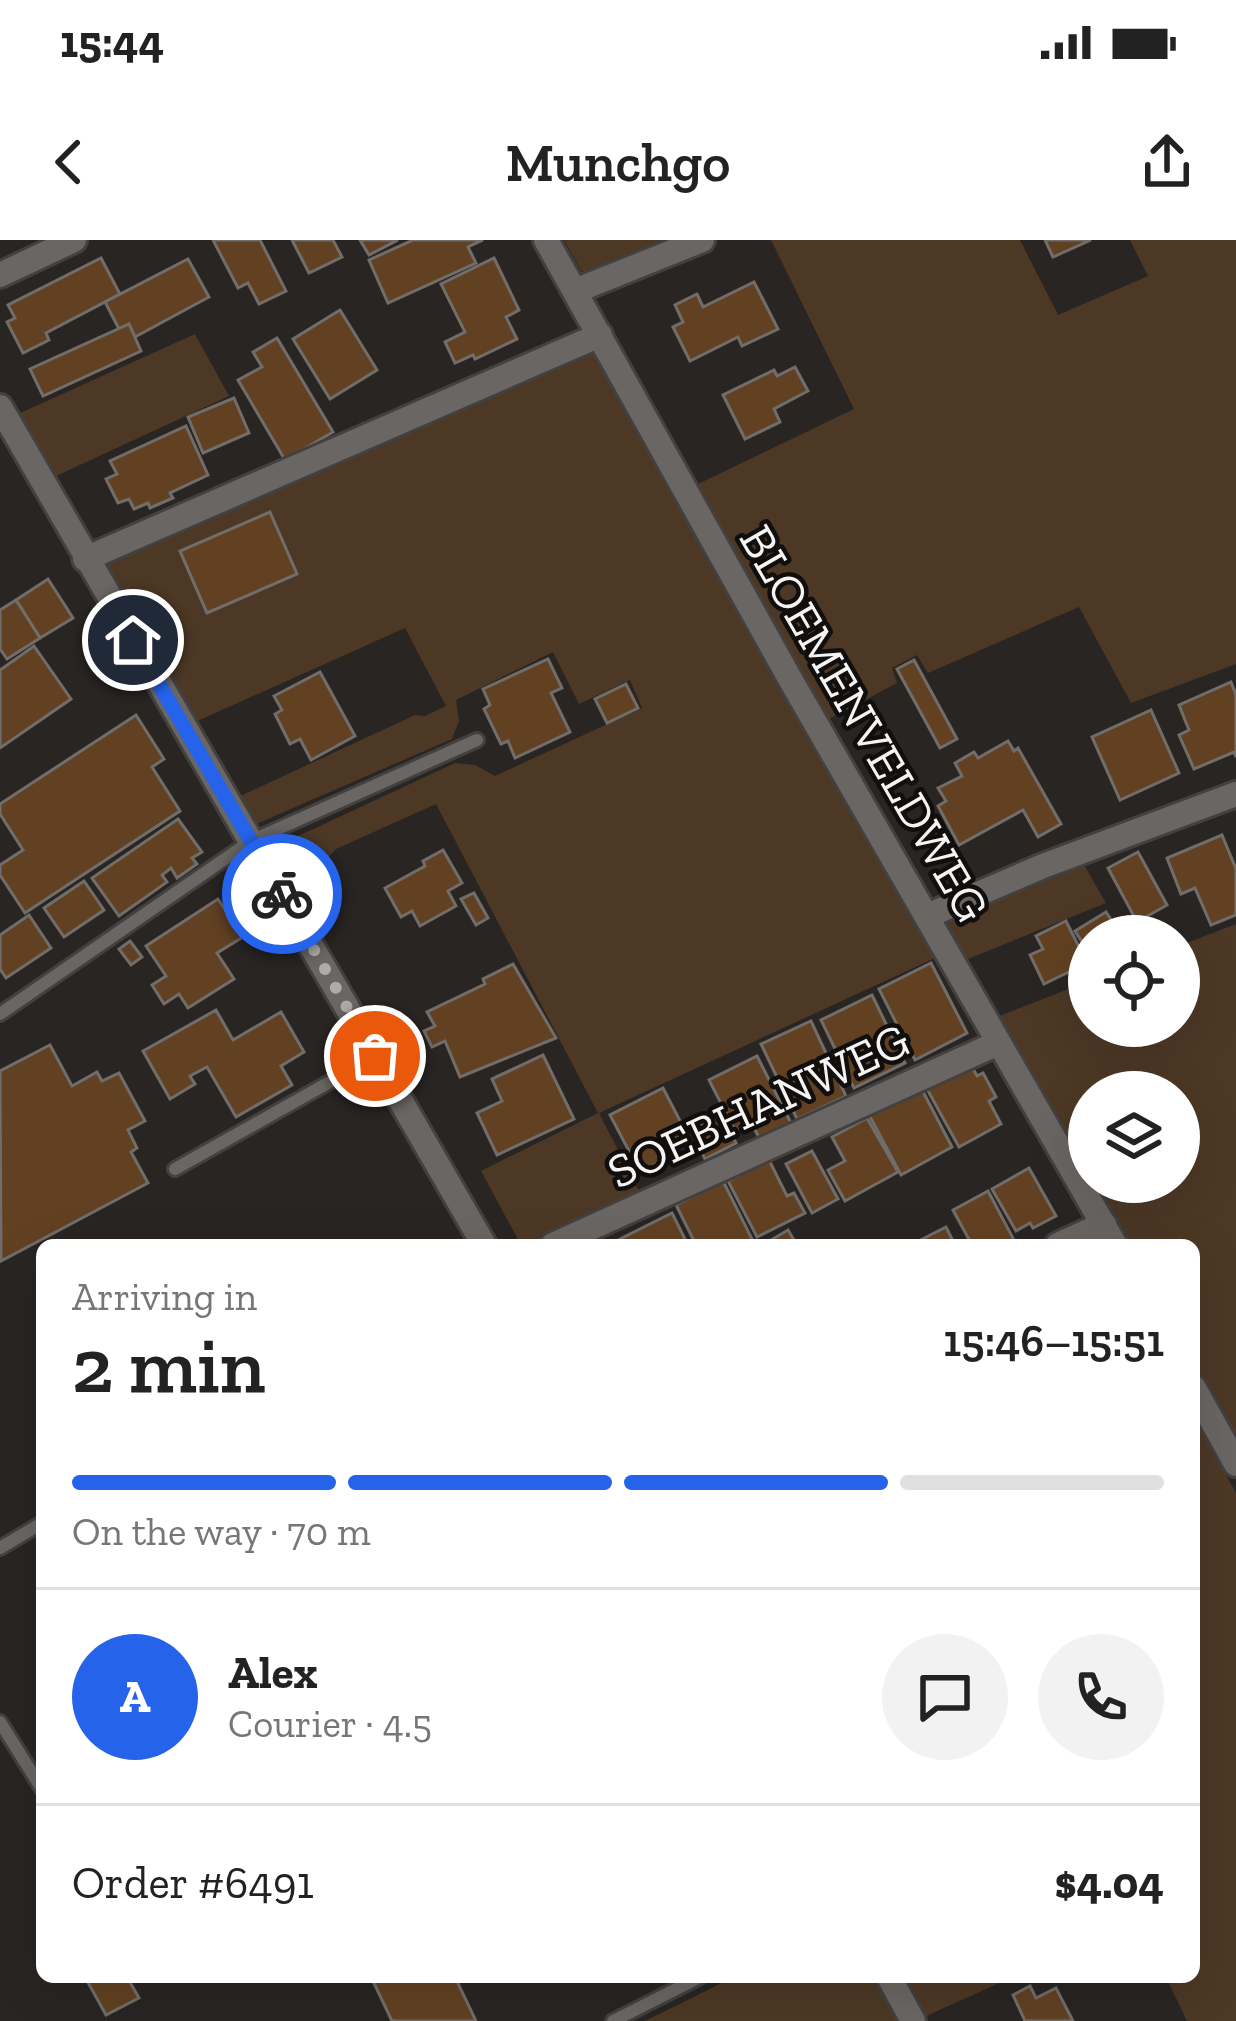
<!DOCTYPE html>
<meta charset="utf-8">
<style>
:root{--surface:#fff;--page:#f2f2f2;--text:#222;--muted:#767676;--line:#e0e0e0;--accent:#2563eb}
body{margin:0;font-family:"Zilla Slab",serif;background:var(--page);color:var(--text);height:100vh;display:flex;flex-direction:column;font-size:45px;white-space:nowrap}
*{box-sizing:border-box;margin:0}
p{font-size:39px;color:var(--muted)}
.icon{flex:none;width:66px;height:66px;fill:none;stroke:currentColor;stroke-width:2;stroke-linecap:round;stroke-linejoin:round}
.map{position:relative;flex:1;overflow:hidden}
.panel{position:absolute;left:36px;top:999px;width:1164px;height:744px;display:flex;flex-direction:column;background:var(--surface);border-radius:18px;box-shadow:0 12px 48px #0002}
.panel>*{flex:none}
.buttons{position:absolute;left:1068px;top:675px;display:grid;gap:24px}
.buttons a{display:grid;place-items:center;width:132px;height:132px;border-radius:50%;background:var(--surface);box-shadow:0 12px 48px #0002;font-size:60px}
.pin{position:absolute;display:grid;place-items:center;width:102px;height:102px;color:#fff;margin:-51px;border:6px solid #fff;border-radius:50%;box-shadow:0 3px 12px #0007}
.courier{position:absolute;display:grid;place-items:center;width:120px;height:120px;margin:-60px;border:9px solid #2563eb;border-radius:50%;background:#fff;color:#222;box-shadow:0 3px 15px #0007}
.head em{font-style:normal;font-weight:600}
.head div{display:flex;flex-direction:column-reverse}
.head{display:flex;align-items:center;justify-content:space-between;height:204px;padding:0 36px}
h1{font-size:78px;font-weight:600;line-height:90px}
.bar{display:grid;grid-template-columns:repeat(4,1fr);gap:18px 12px;align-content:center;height:144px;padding:0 36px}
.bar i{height:15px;border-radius:9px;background:var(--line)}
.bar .selected{background:var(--accent)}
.bar p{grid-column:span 4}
.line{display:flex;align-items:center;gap:30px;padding:0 36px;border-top:3px solid var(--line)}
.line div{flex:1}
.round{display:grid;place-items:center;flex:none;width:126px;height:126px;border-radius:63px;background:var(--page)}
.status{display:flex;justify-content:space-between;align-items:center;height:84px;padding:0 60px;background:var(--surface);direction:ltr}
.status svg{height:33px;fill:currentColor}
header{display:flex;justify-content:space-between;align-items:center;height:156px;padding:0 36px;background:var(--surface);font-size:54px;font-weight:600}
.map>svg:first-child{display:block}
.green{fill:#4d3825}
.building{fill:#624122;stroke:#706d6a;stroke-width:3}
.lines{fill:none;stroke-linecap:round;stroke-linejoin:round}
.lane-casing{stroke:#43413f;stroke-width:18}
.street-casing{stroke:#43413f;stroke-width:30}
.lane{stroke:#6a6664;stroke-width:12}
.street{stroke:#6a6664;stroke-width:24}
.done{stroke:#aeacaa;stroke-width:12;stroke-dasharray:0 21.6}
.route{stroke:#2563eb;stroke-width:15}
.labels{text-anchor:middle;stroke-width:9;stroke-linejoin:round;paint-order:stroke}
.street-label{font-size:48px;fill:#f6f4f2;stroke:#100f0e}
</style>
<div class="status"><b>15:44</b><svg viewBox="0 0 49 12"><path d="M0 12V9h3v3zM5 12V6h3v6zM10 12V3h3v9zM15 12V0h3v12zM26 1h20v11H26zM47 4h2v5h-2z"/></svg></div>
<header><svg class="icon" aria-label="back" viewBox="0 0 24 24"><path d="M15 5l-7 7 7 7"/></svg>Munchgo<svg class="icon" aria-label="share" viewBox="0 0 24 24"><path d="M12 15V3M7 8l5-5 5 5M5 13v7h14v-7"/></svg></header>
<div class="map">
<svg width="1236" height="1781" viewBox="0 0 1236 1781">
<rect width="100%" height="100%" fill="#282523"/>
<g class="green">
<path d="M564 0H686L589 33 581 31Z"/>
<path d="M771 0H1020L1058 75 1148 36 1130 0H1236V424L1131 463 1079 367 928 433 917 415 892 428 897 443 829 479 698 244 854 169Z"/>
<path d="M195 94 229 156 54 237 18 174Z"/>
<path d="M587 111 608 124 759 412 935 718 599 873 641 955 531 1005H521L481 931 598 873 436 564 336 609 324 622 284 641 266 611 455 523 475 525 495 536 642 468 630 440 579 464 553 412 456 460 459 481 452 499 254 585 236 558 415 475 425 476 446 466 405 388 193 483 102 328 105 321Z"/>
<path d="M1080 618 1106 663 963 721 939 676Z"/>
<path d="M1236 684V1196L1194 1123V1005H1127L1091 942H1179V852H1089V938L997 777 1089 741V786H1179V706Z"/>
<path d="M1194 1177 1236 1253V1781H1187L1166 1737H1194Z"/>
<path d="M734 1737H875L899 1781H645Z"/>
<path d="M902 1737H1013L924 1777Z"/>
</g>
<g class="building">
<path d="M213 0H260L286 51 259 64 248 43 238 48Z"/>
<path d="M292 0H333L342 17 309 33Z"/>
<path d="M360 0H398L369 15Z"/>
<path d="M413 0H483L468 7 476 23 388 63 369 20Z"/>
<path d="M1045 0H1091L1053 17Z"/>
<path d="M101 18 120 54 46 93 49 100 23 113 7 82 15 78 8 65Z"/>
<path d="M494 18 519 70 506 77 517 99 475 119 473 115 455 123 445 102 465 92 441 44Z"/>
<path d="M188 19 209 57 135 97 129 84 119 89 105 62Z"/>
<path d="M754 42 778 89 742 106 738 97 690 121 673 87 683 82 675 65 697 54 703 67Z"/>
<path d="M340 70 377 130 330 159 293 99Z"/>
<path d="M129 84 141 111 43 156 30 129Z"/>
<path d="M277 98 333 192 285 220 238 140 262 127 253 112Z"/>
<path d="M795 127 808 151 774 169 780 182 745 199 723 155 774 130 777 136Z"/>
<path d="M234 158 249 193 203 213 188 177Z"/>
<path d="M186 186 208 235 170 253 173 258 150 268 148 263 134 269 129 259 118 263 106 239 117 234 110 221Z"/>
<path d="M270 272 297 334 207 373 180 311Z"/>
<path d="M48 339 73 378 40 398 16 360Z"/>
<path d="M16 360 40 398 7 419 0 409V370Z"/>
<path d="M34 406 71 459 0 508V430Z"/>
<path d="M548 419 562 448 551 453 570 492 515 518 508 501 501 504 484 469 490 465 483 449Z"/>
<path d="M914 420 957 499 940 508 897 429Z"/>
<path d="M320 432 355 496 311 520 300 499 290 504 275 474 282 470 274 456Z"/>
<path d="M1231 442 1236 455V517L1234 512 1194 529 1179 495 1189 490 1179 465Z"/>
<path d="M626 444 638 468 607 483 595 459Z"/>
<path d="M1151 470 1179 533 1120 560 1092 497Z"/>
<path d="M136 475 164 519 152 527 180 571 25 673 0 635V625L23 610 0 574V564Z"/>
<path d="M1008 501 1014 511 1018 508 1061 584 1038 597 1023 570 959 605 938 566 946 561 938 548 962 536 955 523 974 512 978 518Z"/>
<path d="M178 579 202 612 192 618 197 624 177 638 171 628 162 635 167 642 119 676 92 638Z"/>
<path d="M1222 595 1236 629V675L1211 685 1195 648 1181 654 1167 618Z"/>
<path d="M443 610 462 643 448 651 456 666 420 686 412 671 401 677 385 648 425 626 423 621Z"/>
<path d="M1138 612 1167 665 1137 682 1108 628Z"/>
<path d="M84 641 104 670 64 697 44 668Z"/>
<path d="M474 653 488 678 476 685 461 659Z"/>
<path d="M218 659 243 697 217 713 234 739 188 768 179 754 164 764 152 745 166 736 146 706Z"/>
<path d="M1106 672 1122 696H1089V713L1075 691Z"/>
<path d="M29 675 51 708 6 738 0 729V695Z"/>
<path d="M1066 681 1087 723 1044 744 1030 715 1043 709 1036 696Z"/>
<path d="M130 701 142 717 131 725 119 709Z"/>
<path d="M931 723 967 793 915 820 879 749Z"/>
<path d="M513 724 556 798 460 837 445 801 432 807 424 791 435 786 427 772 485 744 483 739Z"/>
<path d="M872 755 905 823 854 848 821 780Z"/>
<path d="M216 770 233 800 281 772 304 812 281 826 292 845 236 877 207 827 190 836 195 844 170 859 143 811Z"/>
<path d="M811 781 846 856 797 879 761 804Z"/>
<path d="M50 805 72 846 97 832 102 841 119 833 145 881 128 890 137 908 131 912 148 943 1 1021 0 831Z"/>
<path d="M543 815 574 879 497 915 477 873 502 861 492 839Z"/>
<path d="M757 816 791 883 760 899 751 883 735 891 709 840Z"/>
<path d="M971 825 977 836 983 833 996 857 989 861 1001 884 959 907 927 849Z"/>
<path d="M919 844 952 907 901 935 867 871Z"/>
<path d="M663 848 689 898 673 906 677 913 640 932 610 875Z"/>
<path d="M722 873 736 903 705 919 690 889Z"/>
<path d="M867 878 898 932 845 961 828 930 845 921 832 897Z"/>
<path d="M812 911 838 959 812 973 786 924Z"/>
<path d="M769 920 787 956 794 953 805 973 757 997 728 941Z"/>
<path d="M1029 928 1056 976 1033 988 1030 983 1016 991 992 949Z"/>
<path d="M723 941 752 999 740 1005H696L676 965Z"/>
<path d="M988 951 1014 1000 1004 1005H972L953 970Z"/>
<path d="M672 973 688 1005H616L614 1002Z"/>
<path d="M946 987 955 1005H916L915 1003Z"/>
<path d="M788 990 797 1005H763Z"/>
<path d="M85 1737H127L139 1758 106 1775Z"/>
<path d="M371 1737H455L476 1781H392Z"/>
<path d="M1030 1746 1036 1758 1056 1748 1073 1781H1025L1013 1755Z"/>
</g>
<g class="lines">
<g class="lane-casing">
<g id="lane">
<path d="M0 774 251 601 477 500"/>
<path d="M175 929 374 817"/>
<path d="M0 1308 42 1283"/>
<path d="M0 1482 42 1549"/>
<path d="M613 1781 700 1737"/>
</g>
</g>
<g class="street-casing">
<g id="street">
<path d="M546 0 789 437 1115 1005"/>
<path d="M0 35 74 0"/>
<path d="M575 51 702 0"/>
<path d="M0 167 484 1005"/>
<path d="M85 319 600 95"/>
<path d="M927 676 1043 626 1236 554"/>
<path d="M553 1005 998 803"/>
<path d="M1058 1005 1104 984"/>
<path d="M1194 1148 1236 1224"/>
<path d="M889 1737 913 1781"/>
</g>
</g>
<use href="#lane" class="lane"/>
<use href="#street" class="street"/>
</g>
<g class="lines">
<path class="done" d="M282 654 375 816"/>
<path class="route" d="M133 400 282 654"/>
</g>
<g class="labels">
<g class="street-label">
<text transform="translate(865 483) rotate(60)" y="17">BLOEMENVELDWEG</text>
<text transform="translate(758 865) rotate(-25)" y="17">SOEBHANWEG</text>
</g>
</g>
</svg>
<div class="buttons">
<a><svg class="icon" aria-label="locate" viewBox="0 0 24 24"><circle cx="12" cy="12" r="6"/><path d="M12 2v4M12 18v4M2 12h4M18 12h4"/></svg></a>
<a><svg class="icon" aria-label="layers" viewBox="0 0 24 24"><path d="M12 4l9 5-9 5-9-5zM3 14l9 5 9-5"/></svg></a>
</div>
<div class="pin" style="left:375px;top:816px;background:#ea580c"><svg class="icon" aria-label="bag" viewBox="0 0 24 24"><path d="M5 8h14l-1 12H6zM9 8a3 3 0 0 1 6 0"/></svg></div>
<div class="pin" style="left:133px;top:400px;background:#1f2937"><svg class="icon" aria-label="home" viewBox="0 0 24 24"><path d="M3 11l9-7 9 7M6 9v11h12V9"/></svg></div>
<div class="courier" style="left:282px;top:654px"><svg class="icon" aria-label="bike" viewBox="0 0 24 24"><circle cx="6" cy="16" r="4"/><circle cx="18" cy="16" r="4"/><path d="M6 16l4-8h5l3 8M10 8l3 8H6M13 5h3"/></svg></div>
<section class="panel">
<div class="head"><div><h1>2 min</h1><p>Arriving in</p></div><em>15:46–15:51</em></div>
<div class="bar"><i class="selected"></i><i class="selected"></i><i class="selected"></i><i></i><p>On the way · 70 m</p></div>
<div class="line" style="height:216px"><b class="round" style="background:var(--accent);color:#fff">A</b><div><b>Alex</b><p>Courier · 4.5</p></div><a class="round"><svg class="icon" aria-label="chat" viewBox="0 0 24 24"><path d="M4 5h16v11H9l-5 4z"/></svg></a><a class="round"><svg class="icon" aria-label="phone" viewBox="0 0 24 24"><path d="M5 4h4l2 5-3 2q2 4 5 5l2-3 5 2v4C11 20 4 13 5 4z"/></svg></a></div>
<div class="line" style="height:156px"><div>Order #6491</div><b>$4.04</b></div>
</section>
</div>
